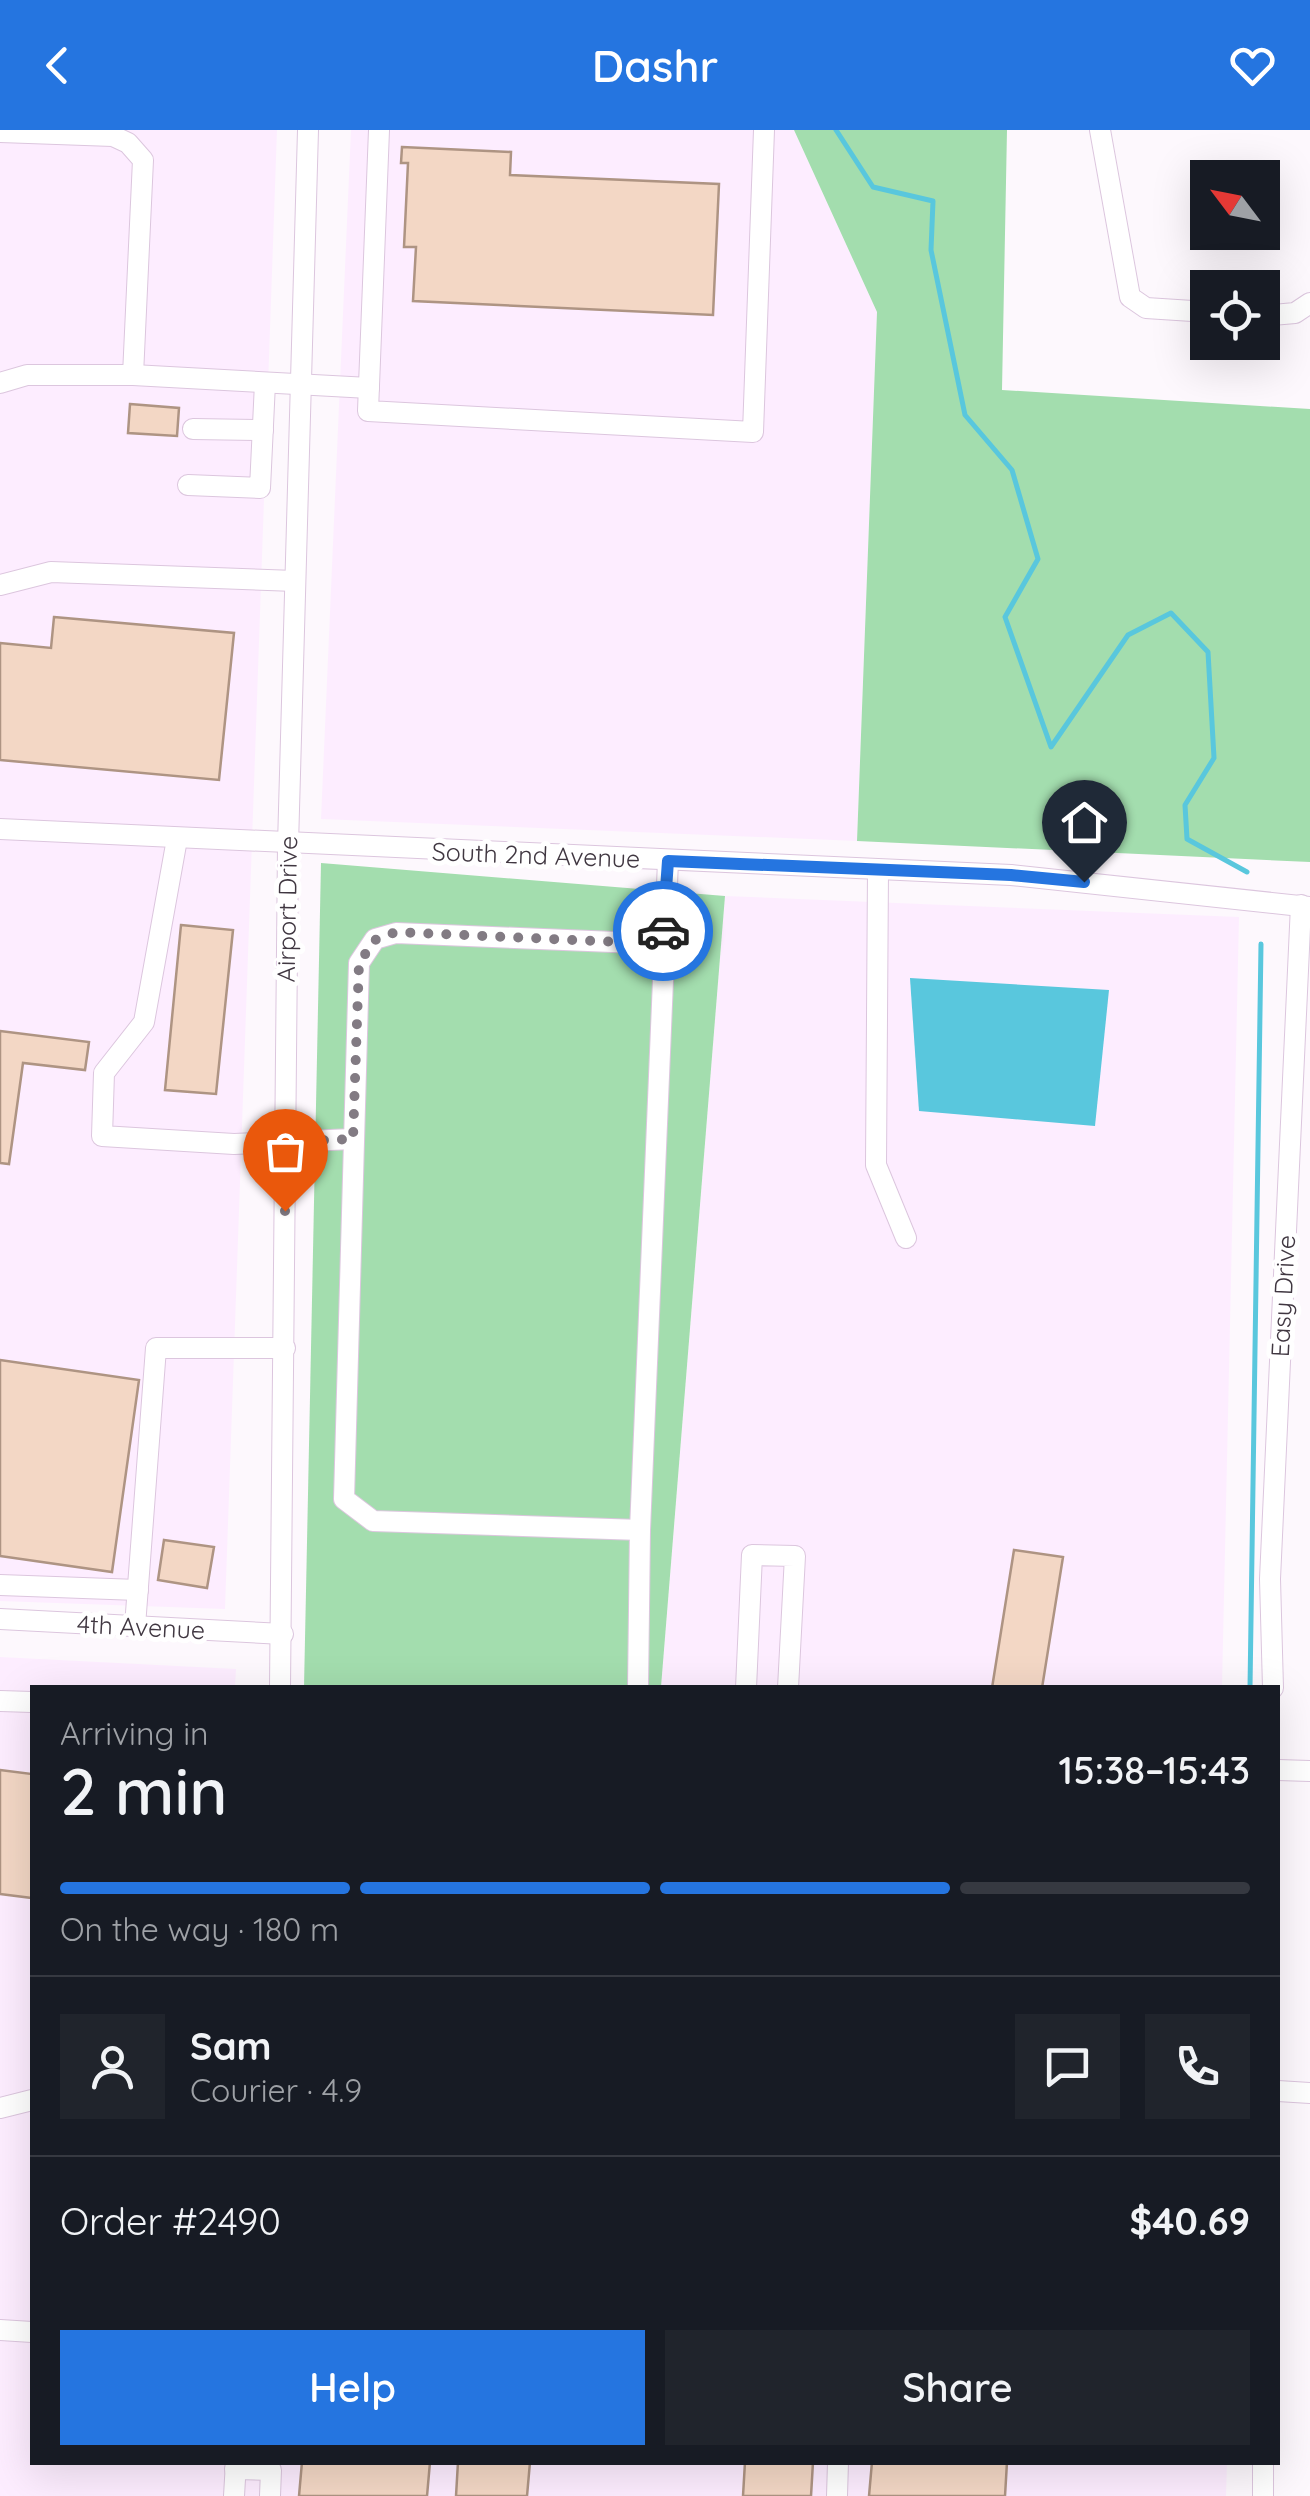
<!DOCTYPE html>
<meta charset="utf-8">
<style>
:root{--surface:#171b24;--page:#20242c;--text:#f1f3f6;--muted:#9ea1a6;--line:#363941;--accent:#2575e0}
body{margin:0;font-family:Quicksand,sans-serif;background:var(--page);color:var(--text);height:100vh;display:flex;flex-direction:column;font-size:38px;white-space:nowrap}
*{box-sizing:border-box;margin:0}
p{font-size:32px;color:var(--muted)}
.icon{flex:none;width:55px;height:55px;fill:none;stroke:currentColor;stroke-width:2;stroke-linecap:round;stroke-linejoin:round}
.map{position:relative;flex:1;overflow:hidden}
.side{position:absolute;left:30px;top:1555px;width:1250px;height:780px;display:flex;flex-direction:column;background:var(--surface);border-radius:0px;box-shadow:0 10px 40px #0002}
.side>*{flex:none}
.needle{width:65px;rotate:302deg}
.buttons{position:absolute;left:1190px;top:30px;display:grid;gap:20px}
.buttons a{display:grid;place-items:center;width:90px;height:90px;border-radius:0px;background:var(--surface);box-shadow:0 10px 40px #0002;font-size:50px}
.pin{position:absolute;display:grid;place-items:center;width:85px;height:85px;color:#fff;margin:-102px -42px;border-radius:50% 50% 50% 0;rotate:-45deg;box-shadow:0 0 10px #0007}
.pin .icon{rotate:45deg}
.courier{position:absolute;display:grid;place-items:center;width:100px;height:100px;margin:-50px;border:8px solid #2575e0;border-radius:50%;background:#fff;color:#222;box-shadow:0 2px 12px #0007}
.headline em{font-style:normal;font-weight:600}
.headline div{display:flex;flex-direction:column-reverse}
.headline{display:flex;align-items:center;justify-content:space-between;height:170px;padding:0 30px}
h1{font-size:65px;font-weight:600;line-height:75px}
.bar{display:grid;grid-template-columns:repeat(4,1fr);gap:15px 10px;align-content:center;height:120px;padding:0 30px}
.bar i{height:12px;border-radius:8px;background:var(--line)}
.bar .current{background:var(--accent)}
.bar p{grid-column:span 4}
.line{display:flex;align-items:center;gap:25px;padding:0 30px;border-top:2px solid var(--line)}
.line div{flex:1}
.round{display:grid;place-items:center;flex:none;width:105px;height:105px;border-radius:0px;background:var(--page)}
.action{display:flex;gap:20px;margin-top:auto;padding:20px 30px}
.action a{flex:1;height:115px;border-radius:0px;background:var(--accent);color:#fff;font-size:40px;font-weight:600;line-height:115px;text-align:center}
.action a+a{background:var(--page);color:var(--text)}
header{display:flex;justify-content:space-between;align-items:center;height:130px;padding:0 30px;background:var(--accent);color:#fff;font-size:45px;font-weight:600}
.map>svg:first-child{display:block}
.built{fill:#fdedff}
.green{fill:#a3ddae}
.water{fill:#59c7dd}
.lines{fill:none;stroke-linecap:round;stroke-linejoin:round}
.stream{stroke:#59c7dd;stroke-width:5}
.building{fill:#f3d7c5;stroke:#ae9483;stroke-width:2.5}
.minor-casing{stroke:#dcc6de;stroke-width:22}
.minor{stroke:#fff;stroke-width:20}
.done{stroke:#827b83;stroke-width:10;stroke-dasharray:0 18}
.route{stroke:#2575e0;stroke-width:12}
.labels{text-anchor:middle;stroke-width:10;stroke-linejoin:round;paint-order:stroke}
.street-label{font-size:25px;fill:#403741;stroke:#fff}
</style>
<header><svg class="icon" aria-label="back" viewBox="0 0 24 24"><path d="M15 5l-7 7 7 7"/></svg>Dashr<svg class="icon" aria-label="heart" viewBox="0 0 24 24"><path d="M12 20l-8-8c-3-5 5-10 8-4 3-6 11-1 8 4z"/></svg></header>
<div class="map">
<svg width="1310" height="2366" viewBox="0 0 1310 2366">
<rect width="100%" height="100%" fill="#fdf8fd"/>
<g class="built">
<path d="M0 0H277L225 1479 0 1471Z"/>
<path d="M351 0H794L877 182 857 711 321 689Z"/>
<path d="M725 766 1239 787 1222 1557 661 1558Z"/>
<path d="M0 1527 236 1539 235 1557 32 1558V2332H1227L1226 2366H0Z"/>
</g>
<g class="green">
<path d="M794 0H1007L1002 260 1310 279V732L857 711 877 182Z"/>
<path d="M321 733 725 766 661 1557 304 1558Z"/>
</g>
<path class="water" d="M910 848 1109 860 1095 996 919 981Z"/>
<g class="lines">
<g class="stream">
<path d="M836 0 873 57 933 71 931 120 965 285 1012 340 1038 429 1005 487 1051 617 1128 505 1171 483 1208 522 1214 628 1185 675 1187 709 1247 742"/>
<path d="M1250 1558 1261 814"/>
</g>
</g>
<g class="building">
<path d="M402 17 511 22 510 45 719 54 713 185 413 171 416 117H404L408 33H401Z"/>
<path d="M130 274 179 278 177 306 128 303Z"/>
<path d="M54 487 234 503 219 650 0 630V513L51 518Z"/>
<path d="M181 795 233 800 216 964 165 960Z"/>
<path d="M0 901 89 912 85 940 23 933 9 1034 0 1033Z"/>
<path d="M0 1230 139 1250 112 1442 0 1426Z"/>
<path d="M164 1410 214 1417 207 1458 158 1450Z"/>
<path d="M1014 1420 1063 1427 1042 1558H992Z"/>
<path d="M0 1640 32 1644V1768L0 1764Z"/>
<path d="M302 2332H430L427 2366H299Z"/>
<path d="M458 2332H530L527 2366H456Z"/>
<path d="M745 2332H813L811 2366H743Z"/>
<path d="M872 2332H1007L1005 2366H869Z"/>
</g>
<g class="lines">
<g class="minor-casing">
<g id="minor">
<path d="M379 0 368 281 753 302 764 0"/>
<path d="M1100 0 1130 167 1146 178 1208 182"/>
<path d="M0 2 113 6 128 13 143 30 133 245"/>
<path d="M1262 186 1295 183 1310 173"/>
<path d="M0 253 27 245H133L369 258"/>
<path d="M193 299 263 300"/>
<path d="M188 355 260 358 265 253"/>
<path d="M0 455 51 442 295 451"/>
<path d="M0 699 1011 745 1310 777"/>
<path d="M177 709 144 892 104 943 102 1006 234 1014 353 1009"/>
<path d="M878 740 876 1035 906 1108"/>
<path d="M640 1400 373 1391 344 1369 359 833 375 809 396 803 662 814"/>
<path d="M0 1455 138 1460"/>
<path d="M0 1489 283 1504"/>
<path d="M135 1496 156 1218H285"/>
<path d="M280 1558 288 715 308 0"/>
<path d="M638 1558 640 1400 668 731"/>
<path d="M746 1558 752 1425 795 1426 788 1558"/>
<path d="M1273 1558 1270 1449 1301 775"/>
<path d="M0 1571 32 1572"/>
<path d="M1278 1640 1310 1641"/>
<path d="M1278 1961 1310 1963"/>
<path d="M0 1978 32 1970"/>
<path d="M0 2200 32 2202"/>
<path d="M235 2339 271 2340 270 2366"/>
<path d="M234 2366 236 2332"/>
<path d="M837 2366 838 2332"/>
<path d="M1263 2366V2332"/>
</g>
</g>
<use href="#minor" class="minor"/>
</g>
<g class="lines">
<path class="done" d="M285 1081V1012L353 1009 359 833 375 810 396 802 662 814 663 801"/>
<path class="route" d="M663 801 668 731 1011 745 1084 752"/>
</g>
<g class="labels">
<g class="street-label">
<text transform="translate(536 725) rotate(2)" y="9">South 2nd Avenue</text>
<text transform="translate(287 779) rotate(-89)" y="9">Airport Drive</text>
<text transform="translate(1283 1166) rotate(-87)" y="9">Easy Drive</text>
<text transform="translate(141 1497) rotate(3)" y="9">4th Avenue</text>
</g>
</g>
</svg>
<div class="buttons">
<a><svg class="needle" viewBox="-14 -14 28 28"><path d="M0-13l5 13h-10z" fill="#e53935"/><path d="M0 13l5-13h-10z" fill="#9ea1a6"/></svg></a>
<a><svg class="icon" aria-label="locate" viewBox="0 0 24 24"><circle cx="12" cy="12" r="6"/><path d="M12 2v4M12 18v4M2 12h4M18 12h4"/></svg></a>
</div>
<div class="pin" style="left:285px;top:1081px;background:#ea580c"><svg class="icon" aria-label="bag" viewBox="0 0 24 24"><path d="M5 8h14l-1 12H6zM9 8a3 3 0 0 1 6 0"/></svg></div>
<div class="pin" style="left:1084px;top:752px;background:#1f2937"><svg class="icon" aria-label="home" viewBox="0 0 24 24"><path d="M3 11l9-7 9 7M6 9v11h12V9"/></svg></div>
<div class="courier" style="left:663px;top:801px"><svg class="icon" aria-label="car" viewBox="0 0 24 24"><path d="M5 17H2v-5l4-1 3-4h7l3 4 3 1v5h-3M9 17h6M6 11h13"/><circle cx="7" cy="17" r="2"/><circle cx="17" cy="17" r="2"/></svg></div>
<section class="side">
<div class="headline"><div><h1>2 min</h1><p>Arriving in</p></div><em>15:38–15:43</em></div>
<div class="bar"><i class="current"></i><i class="current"></i><i class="current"></i><i></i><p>On the way · 180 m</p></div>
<div class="line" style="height:180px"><a class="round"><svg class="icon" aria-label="person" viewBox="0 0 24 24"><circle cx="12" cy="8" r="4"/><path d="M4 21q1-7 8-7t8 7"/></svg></a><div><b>Sam</b><p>Courier · 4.9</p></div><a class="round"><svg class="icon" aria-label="chat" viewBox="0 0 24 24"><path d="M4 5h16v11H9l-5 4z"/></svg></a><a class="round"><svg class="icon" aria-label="phone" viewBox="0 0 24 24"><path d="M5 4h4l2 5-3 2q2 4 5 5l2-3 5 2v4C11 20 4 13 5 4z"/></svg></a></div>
<div class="line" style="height:130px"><div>Order #2490</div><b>$40.69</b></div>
<div class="action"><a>Help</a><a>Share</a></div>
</section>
</div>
